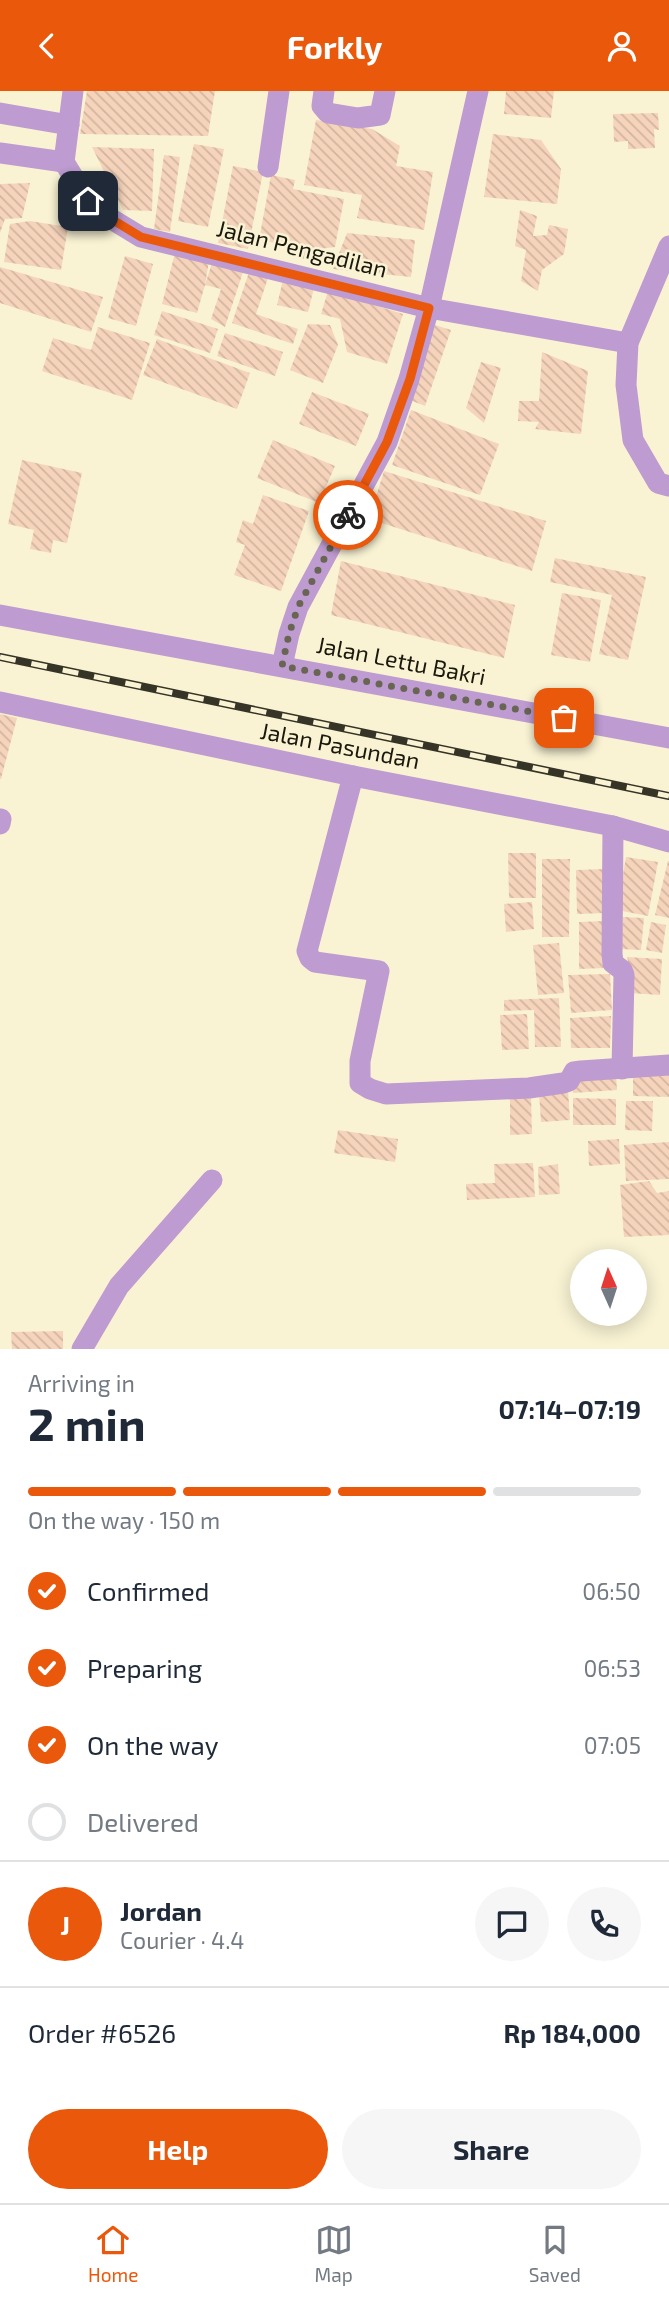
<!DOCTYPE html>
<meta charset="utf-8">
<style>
:root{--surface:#fff;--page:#f6f6f7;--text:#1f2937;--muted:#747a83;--line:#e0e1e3;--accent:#ea580c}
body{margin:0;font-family:"Exo 2",sans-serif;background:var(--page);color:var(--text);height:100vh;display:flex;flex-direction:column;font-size:26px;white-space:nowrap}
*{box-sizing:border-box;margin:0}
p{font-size:23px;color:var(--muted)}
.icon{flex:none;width:38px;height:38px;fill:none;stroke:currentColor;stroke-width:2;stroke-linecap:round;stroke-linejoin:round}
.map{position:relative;height:1258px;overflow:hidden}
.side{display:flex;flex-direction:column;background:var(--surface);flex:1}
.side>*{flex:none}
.needle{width:46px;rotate:357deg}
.buttons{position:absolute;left:570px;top:1158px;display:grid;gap:14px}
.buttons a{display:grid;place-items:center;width:77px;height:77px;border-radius:50%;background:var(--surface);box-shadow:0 4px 18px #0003;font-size:35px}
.pin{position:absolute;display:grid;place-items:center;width:60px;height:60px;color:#fff;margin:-30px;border-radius:14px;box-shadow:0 4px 10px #0006}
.courier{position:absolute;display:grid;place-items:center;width:70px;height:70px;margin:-35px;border:5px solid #ea580c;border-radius:50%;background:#fff;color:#222;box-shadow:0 2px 9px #0007}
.head em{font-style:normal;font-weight:700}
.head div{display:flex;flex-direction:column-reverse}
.head{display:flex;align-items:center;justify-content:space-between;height:119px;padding:0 28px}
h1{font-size:46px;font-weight:700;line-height:52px}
.bar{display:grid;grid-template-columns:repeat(4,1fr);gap:10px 7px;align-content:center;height:84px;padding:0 28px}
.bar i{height:9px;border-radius:5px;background:var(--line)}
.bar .selected{background:var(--accent)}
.bar p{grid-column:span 4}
.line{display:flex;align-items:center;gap:18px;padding:0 28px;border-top:2px solid var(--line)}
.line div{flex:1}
.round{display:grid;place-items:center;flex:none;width:74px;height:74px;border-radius:37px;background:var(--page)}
ol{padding:0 28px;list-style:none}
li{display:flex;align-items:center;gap:21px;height:77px}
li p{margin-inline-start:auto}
li .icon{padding:7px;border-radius:50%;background:var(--accent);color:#fff;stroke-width:4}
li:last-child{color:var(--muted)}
li i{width:38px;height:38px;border:4px solid var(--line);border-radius:50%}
.primary-button{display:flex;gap:14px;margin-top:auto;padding:14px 28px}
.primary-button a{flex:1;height:80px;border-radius:42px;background:var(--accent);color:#fff;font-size:28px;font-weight:700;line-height:80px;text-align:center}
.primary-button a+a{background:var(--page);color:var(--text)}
header{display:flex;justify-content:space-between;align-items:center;height:91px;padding:0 28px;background:var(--accent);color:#fff;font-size:32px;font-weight:700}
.tab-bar{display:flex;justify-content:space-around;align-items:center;height:98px;border-top:2px solid var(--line);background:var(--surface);font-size:19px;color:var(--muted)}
.tab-bar a{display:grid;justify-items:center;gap:4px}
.tab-bar .selected{color:var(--accent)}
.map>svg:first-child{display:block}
.building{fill:url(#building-back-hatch)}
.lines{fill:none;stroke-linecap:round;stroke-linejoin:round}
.minor{stroke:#be9bd0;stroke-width:21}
.rail-casing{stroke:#363426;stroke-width:8}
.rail{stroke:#f9f3d4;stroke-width:5;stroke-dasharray:16;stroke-linecap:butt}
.done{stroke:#686553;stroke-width:7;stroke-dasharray:0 12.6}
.route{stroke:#ea580c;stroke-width:9}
.labels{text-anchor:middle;stroke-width:5;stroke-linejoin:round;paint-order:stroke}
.street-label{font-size:23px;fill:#1a180d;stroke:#f9f3d4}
</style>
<header><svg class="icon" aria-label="back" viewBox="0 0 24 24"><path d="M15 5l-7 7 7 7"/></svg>Forkly<svg class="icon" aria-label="person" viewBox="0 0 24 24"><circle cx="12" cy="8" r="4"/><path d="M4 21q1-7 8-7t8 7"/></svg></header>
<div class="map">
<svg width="669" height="1258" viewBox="0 0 669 1258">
<defs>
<pattern id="building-back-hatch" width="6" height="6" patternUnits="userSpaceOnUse" patternTransform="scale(1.75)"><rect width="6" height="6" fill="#f6d4bb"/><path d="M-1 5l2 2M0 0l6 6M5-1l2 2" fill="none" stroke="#d2b5a0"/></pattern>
</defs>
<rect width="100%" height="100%" fill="#f9f3d4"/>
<g class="building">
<path d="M87 0H215L208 45 80 43Z"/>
<path d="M506 0H554L551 27 504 23Z"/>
<path d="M658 22 659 39 654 38 655 57 628 58V50L614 51 613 23Z"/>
<path d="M316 29 372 38 400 55 396 75 433 81 424 139 357 127 362 104 304 94Z"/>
<path d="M493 43 541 49 561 78 557 113 484 106Z"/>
<path d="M194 53 224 58 208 136 178 130Z"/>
<path d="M92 56 154 58 152 120 123 119Z"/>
<path d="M164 64 180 66 170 141 154 138Z"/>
<path d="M233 75 263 81 248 158 218 152Z"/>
<path d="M271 84 295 89 293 98 344 108 335 156 312 159 310 169 290 165 287 154 259 149Z"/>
<path d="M30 92 22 127 5 128 0 142V93Z"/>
<path d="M520 119 537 125 533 145 547 144 549 134 568 138 564 163 542 179 538 200 521 190 526 159 515 155Z"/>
<path d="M30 130 68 136 61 179 4 171 10 133Z"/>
<path d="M347 142 415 149 411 186 333 178Z"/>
<path d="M175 162 209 170 205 194 213 169 244 178 225 236 211 228 221 198 205 194 197 222 162 213Z"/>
<path d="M125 165 153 173 136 235 108 227Z"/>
<path d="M0 176 103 206 91 241 0 212Z"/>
<path d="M250 178 269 184 256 223 298 238 293 253 232 232Z"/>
<path d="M283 189 314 197 308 221 277 214Z"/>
<path d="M328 200 403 223 387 273 347 261 340 228 321 223Z"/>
<path d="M162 220 218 238 210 262 154 244Z"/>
<path d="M308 233 330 234 338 254 323 292 290 279Z"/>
<path d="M435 234 451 239 425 315 410 309Z"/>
<path d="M98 236 150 252 132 309 42 280 53 247 91 259Z"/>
<path d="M225 242 283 261 275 285 217 265Z"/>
<path d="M157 248 250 282 237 318 143 284Z"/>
<path d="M542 261 588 280 581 343 535 338 539 331 518 330 519 310H539Z"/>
<path d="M481 271 501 277 484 332 466 317Z"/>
<path d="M312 301 369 323 356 355 299 333Z"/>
<path d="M411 319 499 353 480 404 392 374Z"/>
<path d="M273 349 335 375 319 412 257 387Z"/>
<path d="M22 369 82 382 67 452 53 449 51 462 30 458 34 439 8 433Z"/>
<path d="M384 380 546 430 532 480 369 428Z"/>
<path d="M263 404 309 420 281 500 234 484 245 454 236 451 243 429 253 433Z"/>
<path d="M555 467 646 486 628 569 599 563 612 504 550 491Z"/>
<path d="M341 470 515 514 504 567 331 524Z"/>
<path d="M562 502 601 509 590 571 551 564Z"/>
<path d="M0 623 17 627 1 688H0Z"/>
<path d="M508 762H536V807H509Z"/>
<path d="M626 766 658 771 648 825 617 819Z"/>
<path d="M542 768H570L569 846H542Z"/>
<path d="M668 770H669V827L655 824Z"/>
<path d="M605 778 606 822 577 823 576 779Z"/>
<path d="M532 811 534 838 506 841 504 813Z"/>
<path d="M623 826 644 827 641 859 620 858Z"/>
<path d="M604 830 605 877 579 878V831Z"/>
<path d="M651 831 666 834 662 862 646 859Z"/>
<path d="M559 852 564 902 538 904 533 854Z"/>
<path d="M627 866 662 868 660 904 629 902 630 879Z"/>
<path d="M610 883 612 919 571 922 568 884Z"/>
<path d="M559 907 561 956H535L534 919 504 920V909Z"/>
<path d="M527 923 529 958 502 959 500 924Z"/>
<path d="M611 925 610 957H571L570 927Z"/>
<path d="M633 980H669V1006L633 1005Z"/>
<path d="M616 985 617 999 573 1002V988Z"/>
<path d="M568 999 570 1029 541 1031 539 1001Z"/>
<path d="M510 1004H531L532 1043 510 1044Z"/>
<path d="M573 1007 616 1008V1034H573Z"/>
<path d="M626 1010H653L652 1040 625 1039Z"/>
<path d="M338 1039 398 1048 395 1071 334 1062Z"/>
<path d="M619 1048 620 1073 589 1075 588 1050Z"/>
<path d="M669 1051V1088L626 1090 624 1054Z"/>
<path d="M533 1072 535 1106 467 1109 466 1093 495 1092 494 1073Z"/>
<path d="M558 1073 560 1103 539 1104 538 1076Z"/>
<path d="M649 1090 657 1102 669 1100V1144L624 1146 620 1094Z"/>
<path d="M63 1240V1258H12L11 1241Z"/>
</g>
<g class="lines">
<g class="minor">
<path d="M73 0 64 71 88 110 108 126 141 146 429 217 628 252"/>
<path d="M324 0 322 15 328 22 358 27 380 24 385 0"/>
<path d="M0 22 69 34"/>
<path d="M0 62 64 71"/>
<path d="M268 76 279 0"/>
<path d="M669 155 628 252 626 294 633 349 658 392 669 395"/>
<path d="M0 524 669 647"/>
<path d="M282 575 289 543 298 516 387 351 409 288 429 217 478 0"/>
<path d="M0 611 353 685 613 735 669 751"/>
<path d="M353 685 307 860 310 867 315 871 379 880 360 970V992L370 998 386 1003 529 997 563 992 569 990 574 981 581 980 669 974"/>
<path d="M0 733 1 728"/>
<path d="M613 735 612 863 613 872 622 879 624 884 622 978"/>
<path d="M82 1258 119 1195 212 1089"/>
</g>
<g class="rail-casing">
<path id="rail" d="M0 566 669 705"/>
</g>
<use href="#rail" class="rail"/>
</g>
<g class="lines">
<path class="done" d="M348 424 298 516 289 543 282 575 564 627"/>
<path class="route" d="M88 110 108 126 141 146 429 217 410 288 387 351 348 424"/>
</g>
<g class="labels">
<g class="street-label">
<text transform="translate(302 158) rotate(14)" y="8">Jalan Pengadilan</text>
<text transform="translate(401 570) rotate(11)" y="8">Jalan Lettu Bakri</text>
<text transform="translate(340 655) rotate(11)" y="8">Jalan Pasundan</text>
</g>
</g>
</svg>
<div class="buttons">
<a><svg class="needle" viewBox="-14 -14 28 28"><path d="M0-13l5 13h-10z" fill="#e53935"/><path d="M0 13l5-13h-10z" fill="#747a83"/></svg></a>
</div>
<div class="pin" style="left:564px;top:627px;background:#ea580c"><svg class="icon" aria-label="bag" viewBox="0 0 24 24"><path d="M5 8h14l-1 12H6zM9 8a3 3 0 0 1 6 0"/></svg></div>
<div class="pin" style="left:88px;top:110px;background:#1f2937"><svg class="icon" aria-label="home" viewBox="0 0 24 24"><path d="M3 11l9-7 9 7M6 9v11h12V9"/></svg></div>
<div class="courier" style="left:348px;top:424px"><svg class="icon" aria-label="bike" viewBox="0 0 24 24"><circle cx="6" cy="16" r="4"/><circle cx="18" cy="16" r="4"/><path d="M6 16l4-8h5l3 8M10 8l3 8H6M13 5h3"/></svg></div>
</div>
<section class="side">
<div class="head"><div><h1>2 min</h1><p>Arriving in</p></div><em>07:14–07:19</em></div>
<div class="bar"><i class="selected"></i><i class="selected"></i><i class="selected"></i><i></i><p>On the way · 150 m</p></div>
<ol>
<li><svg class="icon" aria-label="check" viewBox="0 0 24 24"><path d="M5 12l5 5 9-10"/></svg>Confirmed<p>06:50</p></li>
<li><svg class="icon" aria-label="check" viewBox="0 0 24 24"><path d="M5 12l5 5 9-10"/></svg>Preparing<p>06:53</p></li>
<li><svg class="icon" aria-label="check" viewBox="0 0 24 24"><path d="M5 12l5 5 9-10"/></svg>On the way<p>07:05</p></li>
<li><i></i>Delivered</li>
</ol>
<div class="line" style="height:126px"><b class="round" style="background:var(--accent);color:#fff">J</b><div><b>Jordan</b><p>Courier · 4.4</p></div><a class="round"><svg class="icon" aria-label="chat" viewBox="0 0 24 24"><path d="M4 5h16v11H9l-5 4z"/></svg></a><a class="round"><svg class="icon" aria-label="phone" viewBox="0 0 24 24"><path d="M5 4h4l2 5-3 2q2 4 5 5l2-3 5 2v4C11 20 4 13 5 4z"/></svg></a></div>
<div class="line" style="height:91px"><div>Order #6526</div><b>Rp 184,000</b></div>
<div class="primary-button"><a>Help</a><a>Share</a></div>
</section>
<nav class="tab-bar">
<a class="selected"><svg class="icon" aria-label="home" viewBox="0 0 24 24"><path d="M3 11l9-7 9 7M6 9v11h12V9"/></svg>Home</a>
<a><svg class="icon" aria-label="map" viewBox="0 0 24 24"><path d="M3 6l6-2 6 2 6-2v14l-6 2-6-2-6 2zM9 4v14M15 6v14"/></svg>Map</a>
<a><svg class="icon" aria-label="saved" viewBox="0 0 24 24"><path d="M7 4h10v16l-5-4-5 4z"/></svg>Saved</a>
</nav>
